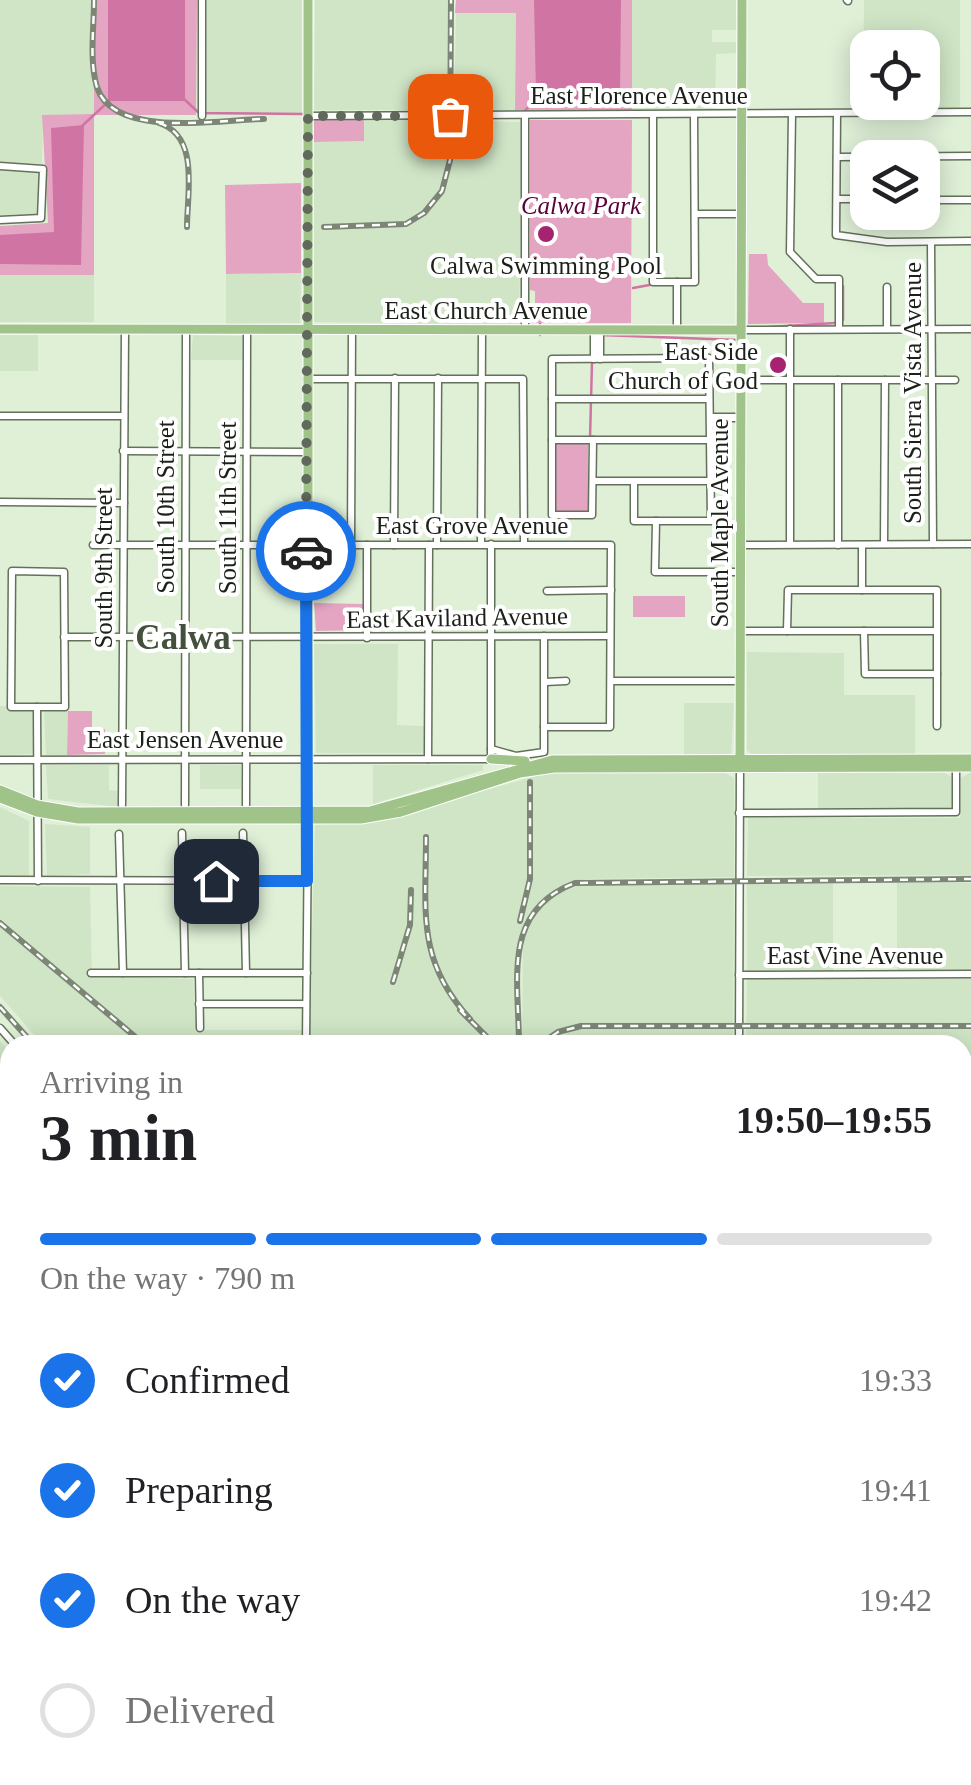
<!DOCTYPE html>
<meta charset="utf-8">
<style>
:root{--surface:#fff;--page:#f2f2f2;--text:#202124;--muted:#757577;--line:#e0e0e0;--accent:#1a73e8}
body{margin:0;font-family:Georgia,serif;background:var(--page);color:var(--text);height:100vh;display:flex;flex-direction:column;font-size:38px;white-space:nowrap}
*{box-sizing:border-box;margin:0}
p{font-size:32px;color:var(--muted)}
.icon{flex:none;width:55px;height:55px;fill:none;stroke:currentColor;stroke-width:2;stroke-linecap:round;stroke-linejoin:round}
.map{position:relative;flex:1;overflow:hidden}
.details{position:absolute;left:0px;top:1035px;width:972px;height:750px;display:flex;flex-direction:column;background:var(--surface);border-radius:30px 30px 0 0;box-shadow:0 5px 25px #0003}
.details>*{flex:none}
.fabs{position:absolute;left:850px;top:30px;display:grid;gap:20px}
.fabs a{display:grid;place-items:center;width:90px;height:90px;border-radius:20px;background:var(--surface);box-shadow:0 5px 25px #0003;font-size:50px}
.pin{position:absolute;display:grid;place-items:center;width:85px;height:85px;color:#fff;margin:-42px;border-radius:20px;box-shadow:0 5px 15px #0006}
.courier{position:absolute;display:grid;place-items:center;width:100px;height:100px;margin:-50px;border:8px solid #1a73e8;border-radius:50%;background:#fff;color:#222;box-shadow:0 2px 12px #0007}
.summary em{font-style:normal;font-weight:800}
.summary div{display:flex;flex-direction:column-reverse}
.summary{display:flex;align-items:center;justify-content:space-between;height:170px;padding:0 40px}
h1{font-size:65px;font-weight:800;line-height:75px}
.bar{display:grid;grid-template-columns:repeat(4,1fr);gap:15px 10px;align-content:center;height:120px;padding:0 40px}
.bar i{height:12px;border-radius:8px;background:var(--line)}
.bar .current{background:var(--accent)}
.bar p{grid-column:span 4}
ol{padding:0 40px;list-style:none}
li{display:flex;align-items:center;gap:30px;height:110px}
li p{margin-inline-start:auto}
li .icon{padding:10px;border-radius:50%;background:var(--accent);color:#fff;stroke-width:4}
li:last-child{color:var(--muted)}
li i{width:55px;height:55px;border:5px solid var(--line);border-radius:50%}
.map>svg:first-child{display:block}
.built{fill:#d0e5c6;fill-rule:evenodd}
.green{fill:#e3a5c2}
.water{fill:#d074a3}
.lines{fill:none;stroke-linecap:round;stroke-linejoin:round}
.stream{stroke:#d074a3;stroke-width:2.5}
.minor-casing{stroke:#63715b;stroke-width:9}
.major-casing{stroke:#fff;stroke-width:11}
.highway-casing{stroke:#fff;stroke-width:14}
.minor{stroke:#fff;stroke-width:6}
.major{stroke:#9fc388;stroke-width:9}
.highway{stroke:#5f9b38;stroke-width:11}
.rail-casing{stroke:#7b8675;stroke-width:6}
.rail{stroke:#fff;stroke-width:2.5;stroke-dasharray:8;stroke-linecap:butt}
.done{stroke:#60695b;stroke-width:10;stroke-dasharray:0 18}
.route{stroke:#1a73e8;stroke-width:12}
.poi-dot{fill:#a52371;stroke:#fff;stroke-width:4}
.labels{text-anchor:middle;stroke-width:8;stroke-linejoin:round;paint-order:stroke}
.street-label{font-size:25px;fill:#1b2118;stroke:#fff}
.park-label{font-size:25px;font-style:italic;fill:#580239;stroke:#fff}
.poi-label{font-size:25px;fill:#1b2118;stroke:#fff}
.district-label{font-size:35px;font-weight:bold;fill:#43513c;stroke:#fff}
</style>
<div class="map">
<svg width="971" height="1785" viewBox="0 0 971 1785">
<rect width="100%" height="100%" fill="#dff0d7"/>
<g class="built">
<path d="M0 0H94V115H43L42 164 0 162Z"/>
<path d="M207 0H302V115H206Z"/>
<path d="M315 0H449V110H314Z"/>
<path d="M632 0H736V30H712V42H736V53L716 54 715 111 632 110Z"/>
<path d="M864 0H960V109H863ZM868 48H922V102H868Z"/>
<path d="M456 12 516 13 515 110H454Z"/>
<path d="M364 118 522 122 519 325 314 322V142L363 141Z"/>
<path d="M0 170H42V218L0 217Z"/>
<path d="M301 273 300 323 226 324V274Z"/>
<rect x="0" y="275" width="94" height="47"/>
<rect x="0" y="335" width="38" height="36"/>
<path d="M193 335 242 336 243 360H191Z"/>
<path d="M398 644 397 725 424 726V753H316L314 644Z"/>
<path d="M747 652 844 653V695H915V755H752L747 750Z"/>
<path d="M684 703H734L731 754 684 755Z"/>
<path d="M0 706H7L8 711 33 712V754L0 755Z"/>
<path d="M68 711 67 755H46L44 712Z"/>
<path d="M46 765H109V790L118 791V807L48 799Z"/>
<rect x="200" y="765" width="41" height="24"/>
<path d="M373 765H483V770L373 804Z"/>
<path d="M550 772H724L734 778V877L585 879 544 897 520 933 518 1045H309L315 825 382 819Z"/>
<path d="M818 772H943L953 778V808L818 810Z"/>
<path d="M971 772V879L960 875 747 876 748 818H960L961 778Z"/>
<path d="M0 807 29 821V876H0Z"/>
<path d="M45 824 90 827V874L47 876Z"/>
<path d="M734 880 733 1025 578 1026 555 1032 537 1045H522L523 939 530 918 545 900 586 882Z"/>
<path d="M833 883V971H747V884Z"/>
<rect x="897" y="883" width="74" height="88"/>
<path d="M0 886 90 887 92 976 193 979 196 1030H302V1045H43L0 996Z"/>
<path d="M747 979H971V1073H963L962 1045H746Z"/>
<path d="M733 1028V1045H542L577 1029Z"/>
<path d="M0 1041 10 1052V1163L0 1156Z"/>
<path d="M0 1190 10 1197V1404H0Z"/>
<path d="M962 1249H971V1401H963Z"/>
<path d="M963 1408H971V1604H962Z"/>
<path d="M969 1628H971V1785H702L693 1775H962V1644H969Z"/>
<path d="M347 1775H517V1785H351Z"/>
<path d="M530 1775H643L650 1785H530Z"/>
</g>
<g class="green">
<path d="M94 0H197L196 115H94V275H0V226L48 223 42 115 94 114Z"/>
<path d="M456 0H632V110H515L516 13H455Z"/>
<path d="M364 118V141L314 142V119Z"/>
<path d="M530 120H632L631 323H530V316H535V291L530 290Z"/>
<path d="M301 183V273L226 274 225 185Z"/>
<path d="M749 254H767L768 265 803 303H824V323L748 324Z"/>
<rect x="555" y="444" width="33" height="67"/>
<rect x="633" y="596" width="52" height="21"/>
<path d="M314 603 363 604V630L316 631Z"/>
<path d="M68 711H92V729H105V754L67 755Z"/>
</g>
<g class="water">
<rect x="108" y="0" width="77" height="101"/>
<path d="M534 0H621L620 95 613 99H544L536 93Z"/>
<path d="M84 125 81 265 0 264V235L54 232 51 128Z"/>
</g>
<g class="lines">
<g class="stream">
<path d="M184 99 199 113 305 114"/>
<path d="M523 113 538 96"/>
<path d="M82 126 109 101"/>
<path d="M633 288 655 284"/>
<path d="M843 320V286"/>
<path d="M540 324V335"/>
<path d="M769 327 835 323"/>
<path d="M601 335 738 340"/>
<path d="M590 439 592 362"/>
<path d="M962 1611H971"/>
</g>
<g class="minor-casing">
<g id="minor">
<path d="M202 0V116"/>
<path d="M847 0 848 1"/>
<path d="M792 114 790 252 816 279H839V329"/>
<path d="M837 114 836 235 887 242 971 241"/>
<path d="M525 115V329"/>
<path d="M653 115V282H695L694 115"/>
<path d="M308 116 971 112"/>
<path d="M837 157 971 156"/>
<path d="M0 166 43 169 41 218 0 220"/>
<path d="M837 199H868"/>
<path d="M922 200H971"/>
<path d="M695 214H742"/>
<path d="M931 242 933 544"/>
<path d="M677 282V330"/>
<path d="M887 329V287"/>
<path d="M600 330V359"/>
<path d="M741 330 971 329"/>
<path d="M594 359V330"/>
<path d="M307 379H523L524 544"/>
<path d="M740 380H955"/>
<path d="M838 380V545"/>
<path d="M552 399H709"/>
<path d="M0 416H124"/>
<path d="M711 417H738"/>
<path d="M711 418H739"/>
<path d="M552 440H710"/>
<path d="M593 440 592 515H552V359L709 358 711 521H634V482"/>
<path d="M123 451 308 452"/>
<path d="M593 481H710"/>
<path d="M0 502 124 503"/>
<path d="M656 521 655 572H739"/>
<path d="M481 544 482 331"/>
<path d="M790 544V329"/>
<path d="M884 544 885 380"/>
<path d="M93 545H611L610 727H544"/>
<path d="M351 545 352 330"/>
<path d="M394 545 395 378"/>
<path d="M437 545 438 378"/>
<path d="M740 545 971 544"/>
<path d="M862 546V590"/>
<path d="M12 571 64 572 65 707H11Z"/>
<path d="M547 591 611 590"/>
<path d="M740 631H936"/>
<path d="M787 631 788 590H937V726"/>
<path d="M864 631 865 674H937"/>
<path d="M64 637 610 636"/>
<path d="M367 638V545"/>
<path d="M611 681H740"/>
<path d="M545 682 566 681"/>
<path d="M37 707 38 881"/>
<path d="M491 749 516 756 544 752V636"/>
<path d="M428 759 429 545"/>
<path d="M0 760 491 759V544"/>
<path d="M122 805 125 330"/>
<path d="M185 805 186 330"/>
<path d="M246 805 247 331"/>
<path d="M739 813 956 812V767"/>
<path d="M182 833 185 973"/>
<path d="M243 833 246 973"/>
<path d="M119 834 123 973"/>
<path d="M0 880 307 881"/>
<path d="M91 973H307"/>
<path d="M199 973 200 1028"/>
<path d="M739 975 971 974"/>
<path d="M199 1004H306"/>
<path d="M0 1028 15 1045"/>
<path d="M306 1045 308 820"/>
<path d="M739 1045 740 766"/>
<path d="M962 1077H971"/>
<path d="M962 1244H971"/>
<path d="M962 1404H971"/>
<path d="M962 1622H971"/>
<path d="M164 1775 174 1785"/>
<path d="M308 1775V1785"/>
<path d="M649 1775 656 1785"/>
</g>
</g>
<g class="major-casing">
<g id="major">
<path d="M0 329 739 330"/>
<path d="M491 759 525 761"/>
<path d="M740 759 742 0"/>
<path d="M0 790 37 805 78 812 370 811 552 760 971 759"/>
<path d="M0 798 37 812 78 819H361L401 812 520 773 554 768 971 767"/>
<path d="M308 817V0"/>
<path d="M0 1167 10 1173"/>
<path d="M0 1178 10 1184"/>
<path d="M663 1775 672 1785"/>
</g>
</g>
<g class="highway-casing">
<g id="highway">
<path d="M0 1500 10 1510"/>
<path d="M0 1517 10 1527"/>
<path d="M0 1552 10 1581"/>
<path d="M4 1622 10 1620"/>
<path d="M250 1775 260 1785"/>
<path d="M268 1775 278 1785"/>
<path d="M337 1775 342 1785"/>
</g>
</g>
<use href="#minor" class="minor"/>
<use href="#major" class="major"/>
<use href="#highway" class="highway"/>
<g class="rail-casing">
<g id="rail">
<path d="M94 0C94 26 90 54 95 79 104 142 219 119 264 119"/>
<path d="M159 123C200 136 187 193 187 227"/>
<path d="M324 227 406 224 424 213 442 191 450 160 451 0"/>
<path d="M426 837C426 912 416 960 470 1019"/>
<path d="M520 921 530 879V782"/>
<path d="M0 923 145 1045"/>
<path d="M393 982 410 925 411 890"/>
<path d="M0 1007 34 1045"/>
<path d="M460 1010 495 1045"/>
<path d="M519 1045C519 980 501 911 575 883L971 879"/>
<path d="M539 1045 558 1032 581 1026H971"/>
<path d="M962 1125 971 1124"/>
<path d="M962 1200H971"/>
<path d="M0 1410H10"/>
<path d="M0 1477 10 1487"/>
<path d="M679 1775 688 1785"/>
<path d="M844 1775 845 1785"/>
<path d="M525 1785V1775"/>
</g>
</g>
<use href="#rail" class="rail"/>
</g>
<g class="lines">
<path class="done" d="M306 551 308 116H450"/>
<path class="route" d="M216 881H307L306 551"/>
</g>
<g class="poi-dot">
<circle cx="546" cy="234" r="10"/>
<circle cx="778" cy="365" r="10"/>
</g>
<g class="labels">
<g class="street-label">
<text x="639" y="104">East Florence Avenue</text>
<text x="486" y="319">East Church Avenue</text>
<text transform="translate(912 393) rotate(-90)" y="9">South Sierra Vista Avenue</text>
<text transform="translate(165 507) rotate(-90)" y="9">South 10th Street</text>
<text transform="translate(227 508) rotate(-90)" y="9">South 11th Street</text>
<text transform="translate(719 523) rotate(-90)" y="9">South Maple Avenue</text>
<text x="472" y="534">East Grove Avenue</text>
<text transform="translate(103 568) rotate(-90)" y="9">South 9th Street</text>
<text transform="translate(457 617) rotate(-1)" y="9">East Kaviland Avenue</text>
<text x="185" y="748">East Jensen Avenue</text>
<text x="855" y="964">East Vine Avenue</text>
</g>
<g class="park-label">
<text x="581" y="214">Calwa Park</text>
</g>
<g class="poi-label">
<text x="546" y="274">Calwa Swimming Pool</text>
<text x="758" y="360" text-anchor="end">East Side<tspan x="758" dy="29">Church of God</tspan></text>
</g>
<g class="district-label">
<text x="183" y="649">Calwa</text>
</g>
</g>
</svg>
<div class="fabs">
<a><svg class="icon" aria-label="locate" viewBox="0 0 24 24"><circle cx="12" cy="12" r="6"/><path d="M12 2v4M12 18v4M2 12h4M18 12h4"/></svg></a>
<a><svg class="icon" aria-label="layers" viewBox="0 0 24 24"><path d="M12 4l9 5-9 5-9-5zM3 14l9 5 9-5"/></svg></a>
</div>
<div class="pin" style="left:450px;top:116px;background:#ea580c"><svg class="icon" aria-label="bag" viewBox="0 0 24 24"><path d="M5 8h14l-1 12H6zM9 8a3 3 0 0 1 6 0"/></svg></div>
<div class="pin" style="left:216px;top:881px;background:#1f2937"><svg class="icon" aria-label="home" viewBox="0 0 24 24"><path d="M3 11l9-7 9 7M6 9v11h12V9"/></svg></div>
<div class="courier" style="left:306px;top:551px"><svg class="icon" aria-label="car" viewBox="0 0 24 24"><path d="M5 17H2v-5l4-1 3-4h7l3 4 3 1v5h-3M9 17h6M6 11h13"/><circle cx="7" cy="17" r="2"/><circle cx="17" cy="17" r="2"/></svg></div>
<section class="details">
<div class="summary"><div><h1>3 min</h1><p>Arriving in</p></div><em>19:50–19:55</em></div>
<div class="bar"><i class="current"></i><i class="current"></i><i class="current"></i><i></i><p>On the way · 790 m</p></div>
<ol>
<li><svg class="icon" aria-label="check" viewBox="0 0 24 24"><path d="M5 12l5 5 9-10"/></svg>Confirmed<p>19:33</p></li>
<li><svg class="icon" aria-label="check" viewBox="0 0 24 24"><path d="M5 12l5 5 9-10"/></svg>Preparing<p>19:41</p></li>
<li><svg class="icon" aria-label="check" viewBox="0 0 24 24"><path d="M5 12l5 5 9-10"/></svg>On the way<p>19:42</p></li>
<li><i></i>Delivered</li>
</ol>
</section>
</div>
